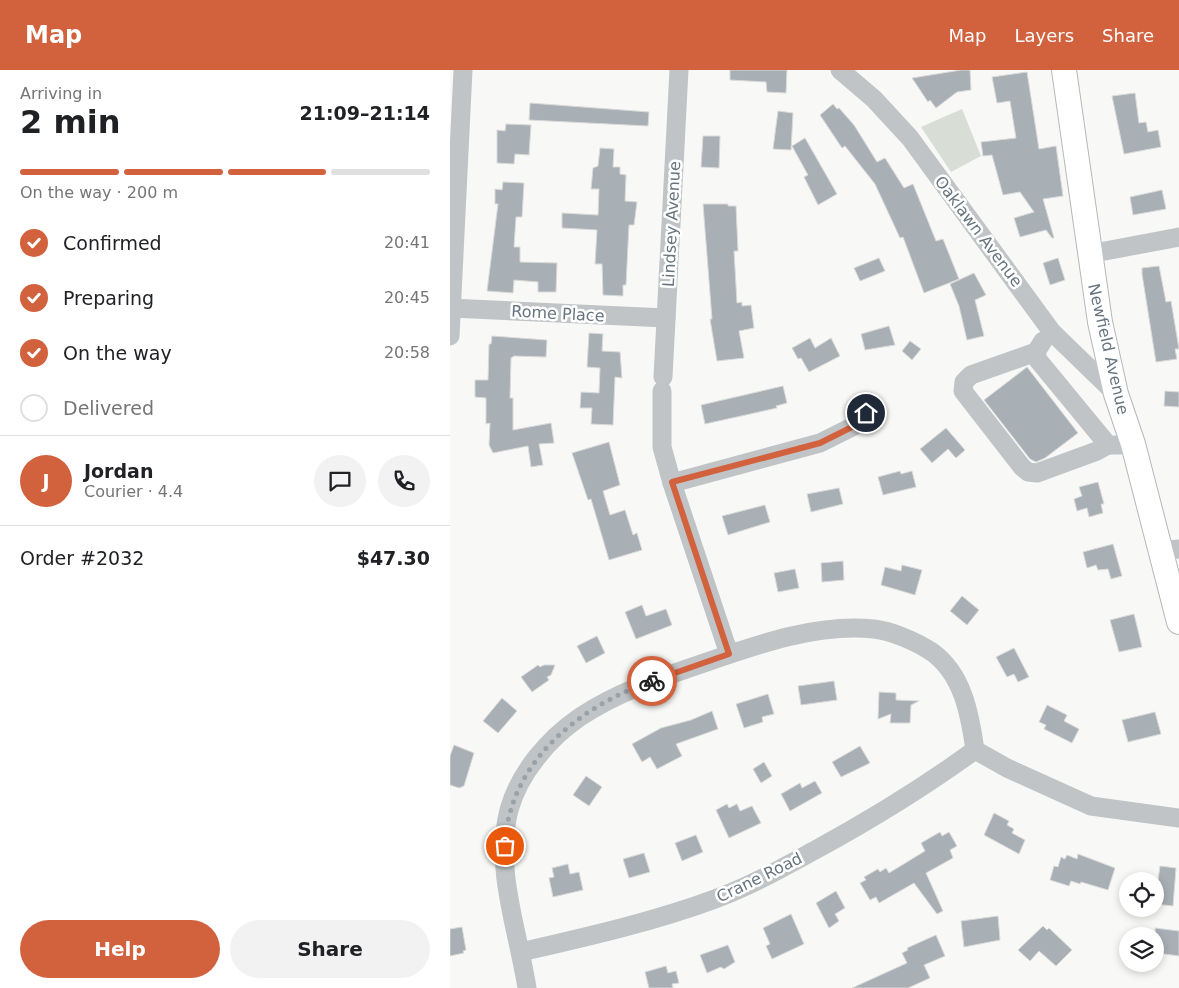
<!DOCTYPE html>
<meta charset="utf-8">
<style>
:root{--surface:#fff;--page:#f2f2f2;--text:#202124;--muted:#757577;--line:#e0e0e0;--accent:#d2613d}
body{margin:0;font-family:"DejaVu Sans",sans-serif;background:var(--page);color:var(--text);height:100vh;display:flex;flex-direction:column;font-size:19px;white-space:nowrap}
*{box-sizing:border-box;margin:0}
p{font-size:16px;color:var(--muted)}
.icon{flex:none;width:28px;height:28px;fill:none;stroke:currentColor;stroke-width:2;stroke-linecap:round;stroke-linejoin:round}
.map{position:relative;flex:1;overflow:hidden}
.panel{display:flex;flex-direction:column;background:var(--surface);width:450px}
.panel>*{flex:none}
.controls{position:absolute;left:669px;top:802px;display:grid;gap:10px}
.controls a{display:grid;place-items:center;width:45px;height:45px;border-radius:50%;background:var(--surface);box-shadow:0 2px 8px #0003;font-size:25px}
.pin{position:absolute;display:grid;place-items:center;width:42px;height:42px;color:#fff;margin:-21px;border:2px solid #fff;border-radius:50%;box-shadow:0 1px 5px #0007}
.courier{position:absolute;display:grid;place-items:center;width:50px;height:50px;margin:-25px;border:4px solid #d2613d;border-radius:50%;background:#fff;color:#222;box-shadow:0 1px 6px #0007}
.summary em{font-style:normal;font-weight:700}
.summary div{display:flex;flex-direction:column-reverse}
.summary{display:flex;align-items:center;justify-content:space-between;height:85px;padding:0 20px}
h1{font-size:32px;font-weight:700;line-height:38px}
.bar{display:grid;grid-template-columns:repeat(4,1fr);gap:8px 5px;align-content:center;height:60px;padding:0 20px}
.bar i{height:6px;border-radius:4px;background:var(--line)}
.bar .selected{background:var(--accent)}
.bar p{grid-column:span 4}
.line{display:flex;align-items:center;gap:12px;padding:0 20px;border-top:1px solid var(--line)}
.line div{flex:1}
.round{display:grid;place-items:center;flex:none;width:52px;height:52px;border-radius:26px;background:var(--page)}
ol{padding:0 20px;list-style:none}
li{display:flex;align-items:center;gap:15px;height:55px}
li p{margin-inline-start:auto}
li .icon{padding:5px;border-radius:50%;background:var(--accent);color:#fff;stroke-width:4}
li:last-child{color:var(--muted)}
li i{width:28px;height:28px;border:2px solid var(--line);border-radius:50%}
.primary-button{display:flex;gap:10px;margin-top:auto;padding:10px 20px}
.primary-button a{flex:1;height:58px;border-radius:30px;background:var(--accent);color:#fff;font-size:20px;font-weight:700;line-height:58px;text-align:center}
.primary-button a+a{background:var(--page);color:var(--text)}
header{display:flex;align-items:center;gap:30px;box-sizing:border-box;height:70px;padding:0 25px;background:var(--accent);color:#fff}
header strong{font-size:24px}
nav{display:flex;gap:28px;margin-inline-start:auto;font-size:18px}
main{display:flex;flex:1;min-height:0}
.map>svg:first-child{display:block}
.green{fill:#d8ddd6}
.building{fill:#a8afb5;stroke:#dadad9}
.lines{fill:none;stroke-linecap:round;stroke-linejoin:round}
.major-casing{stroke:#b4b8bb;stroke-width:26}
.minor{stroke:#c0c4c7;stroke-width:19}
.major{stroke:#fff;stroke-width:24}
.done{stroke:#99a2a8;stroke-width:5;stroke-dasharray:0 9}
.route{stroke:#d2613d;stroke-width:6}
.labels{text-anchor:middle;stroke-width:5;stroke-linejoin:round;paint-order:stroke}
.street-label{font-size:16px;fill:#66747e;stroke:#fff}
</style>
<header>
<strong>Map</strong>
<nav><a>Map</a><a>Layers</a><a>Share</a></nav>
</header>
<main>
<section class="panel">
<div class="summary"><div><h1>2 min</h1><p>Arriving in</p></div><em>21:09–21:14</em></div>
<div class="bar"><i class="selected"></i><i class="selected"></i><i class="selected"></i><i></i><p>On the way · 200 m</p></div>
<ol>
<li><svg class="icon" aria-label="check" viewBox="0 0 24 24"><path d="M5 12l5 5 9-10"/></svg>Confirmed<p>20:41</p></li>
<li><svg class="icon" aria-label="check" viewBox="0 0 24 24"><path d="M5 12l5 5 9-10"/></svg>Preparing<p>20:45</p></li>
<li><svg class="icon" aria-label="check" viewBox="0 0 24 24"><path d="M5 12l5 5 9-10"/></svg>On the way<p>20:58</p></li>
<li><i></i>Delivered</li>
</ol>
<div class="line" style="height:90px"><b class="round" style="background:var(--accent);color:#fff">J</b><div><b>Jordan</b><p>Courier · 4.4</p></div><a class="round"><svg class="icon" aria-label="chat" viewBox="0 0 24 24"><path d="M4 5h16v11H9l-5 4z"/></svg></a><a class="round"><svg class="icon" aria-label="phone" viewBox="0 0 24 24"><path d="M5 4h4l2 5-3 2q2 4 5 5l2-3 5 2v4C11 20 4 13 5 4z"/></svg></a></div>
<div class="line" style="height:65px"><div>Order #2032</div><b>$47.30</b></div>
<div class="primary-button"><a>Help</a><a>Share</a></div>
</section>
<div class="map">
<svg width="729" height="918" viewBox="0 0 729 918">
<rect width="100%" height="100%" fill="#f8f8f6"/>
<path class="green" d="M512 39 531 86 501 102 471 57Z"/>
<g class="building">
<path d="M280 0H337L336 23 317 22 316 12 280 10Z"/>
<path d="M511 0H520L521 20 507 22 486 38 480 30 478 32 462 8Z"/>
<path d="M577 2 589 79 606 76 613 126 593 129 604 168H602L596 160 570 167 564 148 584 142 570 122 553 125 542 85 533 86 531 72 566 68 560 31 547 33 542 7Z"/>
<path d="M685 23 689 53 696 52 698 62 708 60 711 77 674 84 662 26Z"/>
<path d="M80 33 199 42 198 56 79 50Z"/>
<path d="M383 34 387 39 389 38 404 55 427 92 435 88 454 118 463 114 486 171 493 169 509 209 474 223 453 167 450 168 425 114 395 76 392 78 370 45Z"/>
<path d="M328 41 343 43 341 80 323 79Z"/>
<path d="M56 54 81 55 79 85 65 84 64 94 47 93V60L55 61Z"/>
<path d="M253 66H270L269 98 251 97Z"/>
<path d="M355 68 387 124 368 135 354 107 358 105 342 76Z"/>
<path d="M150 78 164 79 163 97H170V104L176 105 175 131 187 132 184 155H179L176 215H173V226L153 225 152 194H145L147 160 112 158V143L148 145 149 119H141L143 98 148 96Z"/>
<path d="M53 112 74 113 72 147H66L64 177H70V192L107 193 106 222H88V212L64 210 63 223 37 221 48 134H45V119L52 120Z"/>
<path d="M712 120 716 139 683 145 680 127Z"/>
<path d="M253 134H278V136H286L288 181H284L287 233 292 232V236L301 235 304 258 289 261 294 288 267 291 260 249H262Z"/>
<path d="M429 188 435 201 410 211 404 198Z"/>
<path d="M608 188 615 210 600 215 593 193Z"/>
<path d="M709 196 716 232 721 231 729 279H725L727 289 706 292 692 204V198Z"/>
<path d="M524 203 536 225 525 230 534 266 517 270 509 236 500 214Z"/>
<path d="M439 256 445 275 415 280 411 264Z"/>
<path d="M139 263 153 264 152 281 170 282 172 308 165 307 163 355 141 354 142 338H130L131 322 149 323 150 298 137 297Z"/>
<path d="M42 266 97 270 96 287 64 286 61 288 60 328H63V360L101 353 104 373 89 374 93 395 81 397 78 376 43 383 39 375 40 353 36 354V328L25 327V310H38L39 274H41Z"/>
<path d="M360 268 365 278 381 268 390 286 359 302 351 288 348 289 342 278Z"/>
<path d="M460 271 471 279 462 290 452 281Z"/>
<path d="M577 297 628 363 595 388 586 392 580 389 534 330Z"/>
<path d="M333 316 337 333 326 336 327 338 255 354 251 335Z"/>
<path d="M715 321 729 322V337L714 336Z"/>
<path d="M496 358 515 380 506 388 498 379 482 393 470 379Z"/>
<path d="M159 372 170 415 153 421 160 445 175 440 183 465 187 463 192 480 159 490 141 429 138 430 122 383Z"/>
<path d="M450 401 451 404 462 401 466 417 433 425 428 407Z"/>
<path d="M648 412 654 434H651L653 443 639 447 637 438 627 441 624 429 632 426 629 417Z"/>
<path d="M389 418 393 434 361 442 357 424Z"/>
<path d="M315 435 320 452 278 465 272 446Z"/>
<path d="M663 474 672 506 661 509 658 499 648 500 646 495 637 498 633 482Z"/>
<path d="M393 491 394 510 372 512 371 493Z"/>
<path d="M452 495 472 500 465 525 431 515 435 497 451 501Z"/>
<path d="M345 499 349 518 328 522 324 503Z"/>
<path d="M512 526 529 540 517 555 500 541Z"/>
<path d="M192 535 196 546 216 539 222 555 186 569 175 542Z"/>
<path d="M684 544 692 577 669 582 660 550Z"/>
<path d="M147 566 155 583 136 593 127 576Z"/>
<path d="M564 578 579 607 568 612 564 604 557 607 546 587Z"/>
<path d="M88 595 90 597 94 595H105L101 605 97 607 99 610 82 622 71 607Z"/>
<path d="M384 611 387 630 351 635 348 616Z"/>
<path d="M429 622 446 623V630L469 631 461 635 460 653H440L441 644 428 649Z"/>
<path d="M318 624 324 644 312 647 313 652 294 658 286 634Z"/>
<path d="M52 628 67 641 48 663 33 651Z"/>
<path d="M597 635 617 645 614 651 629 659 622 673 594 659 596 655 589 652Z"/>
<path d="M262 641 268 659 226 674 232 686 207 699 200 687 192 692 182 674 211 658 241 650Z"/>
<path d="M705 642 711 664 678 672 672 650Z"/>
<path d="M4 675 24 683 14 716 9 718 0 715V686Z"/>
<path d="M410 676 420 693 391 707 382 692Z"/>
<path d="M314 692 322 706 311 713 303 699Z"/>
<path d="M136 706 152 717 139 736 123 725Z"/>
<path d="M365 711 372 723 340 741 331 724 350 713 352 718Z"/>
<path d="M277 734 279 738 287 734 290 741 302 736 311 753 279 768 266 740Z"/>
<path d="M544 743 559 751 557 755 564 759 562 763 575 770 569 784 534 765Z"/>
<path d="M490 762 492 766 499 762 507 776 500 780 503 788 476 803 493 841 487 844 464 813 429 833 426 827 420 830 410 813 416 810 414 807 428 799 430 802 436 798 439 803 475 781 471 773Z"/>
<path d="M246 765 253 782 232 791 225 773Z"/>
<path d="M194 783 200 802 179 808 173 789Z"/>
<path d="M628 784 665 798 658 820 631 812 630 814 621 811 619 816 600 810 604 796 608 797 611 787 615 789 617 785 627 789Z"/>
<path d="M118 794 120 804 129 802 133 820 103 827 99 808 104 807 102 798Z"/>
<path d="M710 796 726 798 723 836 705 834V809L708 810Z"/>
<path d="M386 821 395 838 385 844 389 851 379 858 366 833Z"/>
<path d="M341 844 354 874 322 889 316 876 320 874 313 858Z"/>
<path d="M548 846 550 870 514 877 511 851Z"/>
<path d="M593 856 597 860 599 858 622 880 606 896 589 881 580 891 568 880Z"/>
<path d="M12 857 16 880 13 881 14 883 0 886V859Z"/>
<path d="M705 858 729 861V886L707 883Z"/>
<path d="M486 865 495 886 474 895 480 908 458 918H402L457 893 452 883 458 880 457 878Z"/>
<path d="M278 875 285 892 274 899 271 897 257 903 250 885Z"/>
<path d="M216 896 218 903 226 901 229 913 222 914 223 918H199L195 902Z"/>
</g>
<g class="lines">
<g class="major-casing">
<path id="major" d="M614 0 650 252 666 324 683 374 729 552"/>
</g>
<g class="minor">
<path d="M390 0 424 29 460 68 602 262 666 324"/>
<path d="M639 184 729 167"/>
<path d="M0 238 216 248"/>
<path d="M0 266 13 0"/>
<path d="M593 271 586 282 588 290 658 375H670"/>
<path d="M586 282 521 305 514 312 513 321 572 397 578 402 587 403 647 381 658 375"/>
<path d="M213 307 229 0"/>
<path d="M212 321V377L222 413 279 584"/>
<path d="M222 413 370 373 404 356 416 343"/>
<path d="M711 481 729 479"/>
<path d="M71 882C136 867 203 852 265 829 301 816 334 797 367 779 422 749 474 717 525 680"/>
<path d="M77 918C68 860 44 798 59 740 69 703 99 668 130 647 166 623 207 609 248 595 303 576 365 553 424 559 442 561 467 572 482 582 513 604 520 645 525 680L557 698 641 736 729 748"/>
</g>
<use href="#major" class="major"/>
</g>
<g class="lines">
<path class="done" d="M55 776C58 693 128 637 202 611"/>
<path class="route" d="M202 611 279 584 222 412 370 373 404 356 416 343"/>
</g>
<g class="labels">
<g class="street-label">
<text transform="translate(221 154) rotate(-87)" y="6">Lindsey Avenue</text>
<text transform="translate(529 161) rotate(53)" y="6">Oaklawn Avenue</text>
<text transform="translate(108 243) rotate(3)" y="6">Rome Place</text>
<text transform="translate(659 279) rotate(77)" y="6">Newfield Avenue</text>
<text transform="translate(309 807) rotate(-26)" y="6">Crane Road</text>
</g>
</g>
</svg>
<div class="controls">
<a><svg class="icon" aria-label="locate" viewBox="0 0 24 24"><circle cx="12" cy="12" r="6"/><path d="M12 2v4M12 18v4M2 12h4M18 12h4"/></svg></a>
<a><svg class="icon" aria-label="layers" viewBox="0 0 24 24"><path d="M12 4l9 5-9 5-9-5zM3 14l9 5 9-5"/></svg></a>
</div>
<div class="pin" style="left:55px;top:776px;background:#ea580c"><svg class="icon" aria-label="bag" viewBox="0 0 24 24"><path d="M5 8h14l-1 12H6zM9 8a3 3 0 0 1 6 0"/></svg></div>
<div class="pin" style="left:416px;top:343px;background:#1f2937"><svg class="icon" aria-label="home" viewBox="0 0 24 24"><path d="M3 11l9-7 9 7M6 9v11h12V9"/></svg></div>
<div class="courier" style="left:202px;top:611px"><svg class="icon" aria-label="bike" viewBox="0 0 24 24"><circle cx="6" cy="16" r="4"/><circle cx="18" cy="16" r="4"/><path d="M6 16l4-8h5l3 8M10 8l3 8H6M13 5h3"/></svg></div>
</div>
</main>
